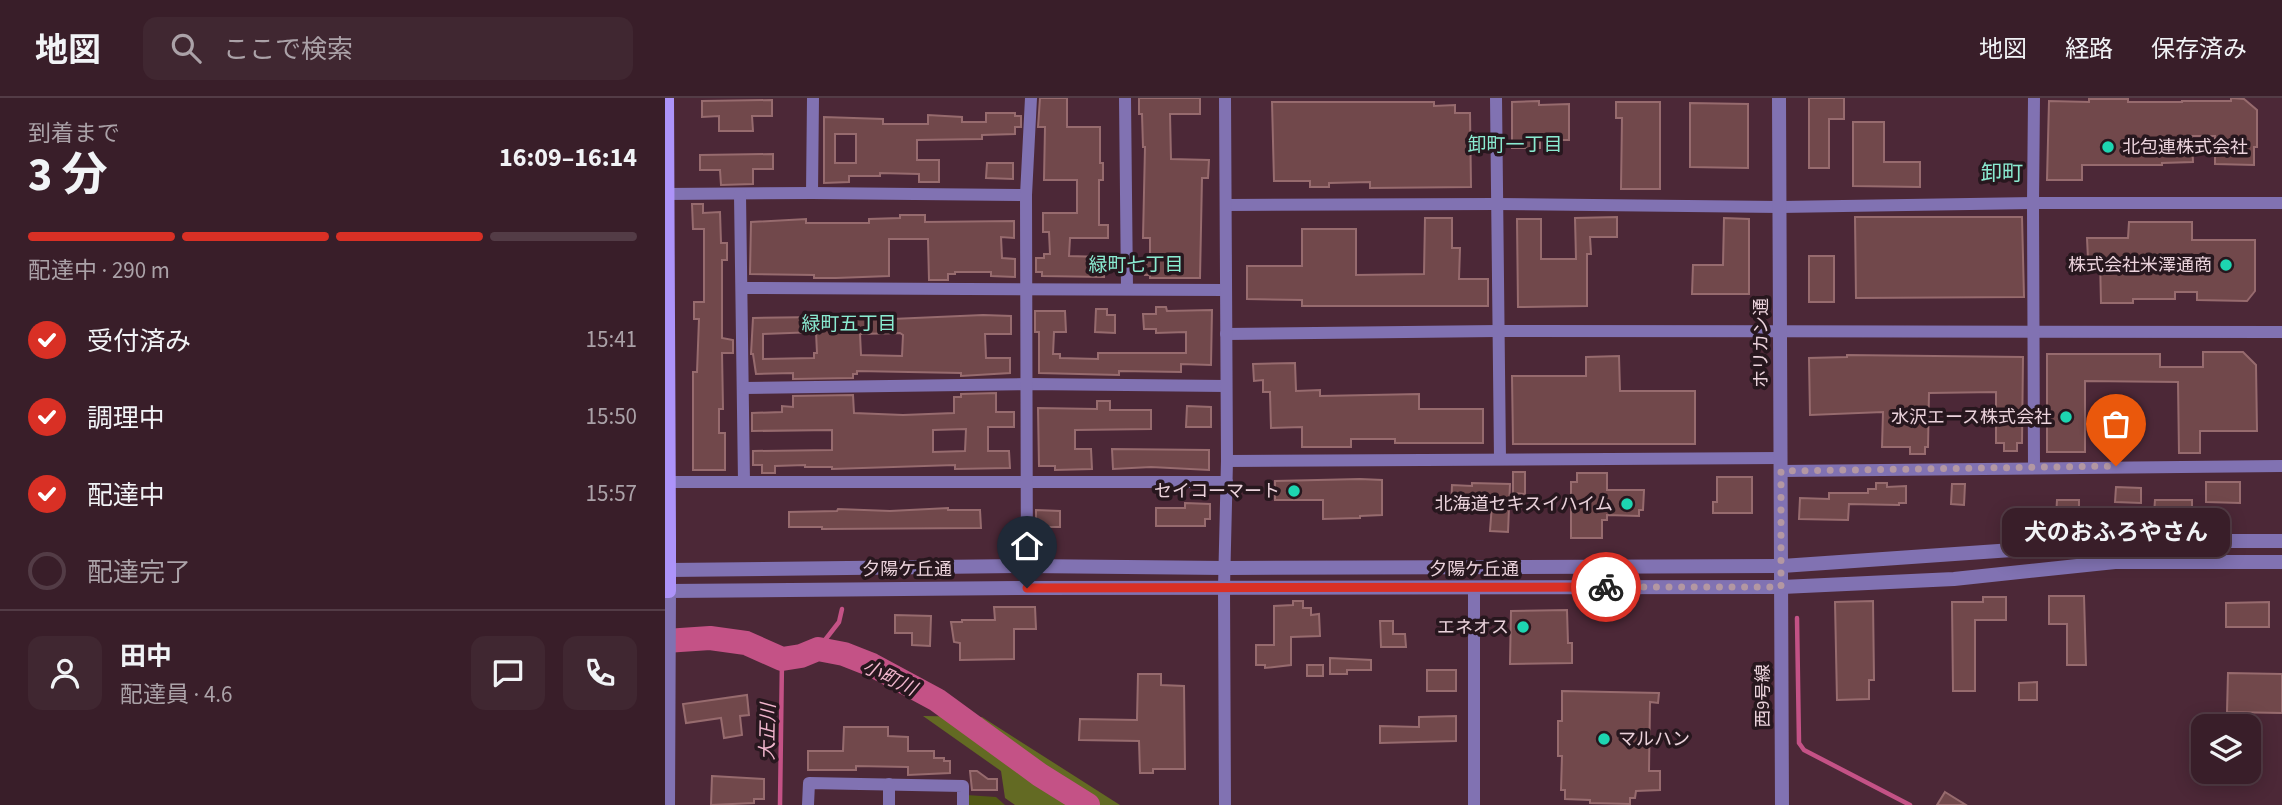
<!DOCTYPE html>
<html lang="ja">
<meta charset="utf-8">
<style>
:root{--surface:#391e29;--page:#402731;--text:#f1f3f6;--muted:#aba2a8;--line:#533c46;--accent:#d93025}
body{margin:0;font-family:"Source Sans 3","Noto Sans JP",sans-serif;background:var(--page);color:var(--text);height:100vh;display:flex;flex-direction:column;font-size:26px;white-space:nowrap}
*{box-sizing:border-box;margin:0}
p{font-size:23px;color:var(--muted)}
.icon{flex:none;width:38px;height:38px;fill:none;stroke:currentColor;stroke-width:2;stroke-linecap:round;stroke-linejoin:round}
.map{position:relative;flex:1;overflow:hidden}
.side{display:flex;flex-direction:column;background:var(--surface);width:665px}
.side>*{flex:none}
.tools{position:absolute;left:1526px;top:616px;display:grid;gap:14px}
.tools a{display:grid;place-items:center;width:70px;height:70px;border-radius:14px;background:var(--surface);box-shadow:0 4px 18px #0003,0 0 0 2px var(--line);font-size:35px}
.pin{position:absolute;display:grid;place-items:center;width:60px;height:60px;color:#fff;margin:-72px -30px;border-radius:50% 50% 50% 0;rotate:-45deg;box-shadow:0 0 7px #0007}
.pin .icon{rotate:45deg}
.courier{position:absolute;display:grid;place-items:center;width:70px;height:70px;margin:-35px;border:5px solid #d93025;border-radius:50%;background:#fff;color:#222;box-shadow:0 2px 9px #0007}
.bubble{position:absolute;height:49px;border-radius:14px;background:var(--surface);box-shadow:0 4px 18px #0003,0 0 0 2px var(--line);font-size:23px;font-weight:700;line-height:49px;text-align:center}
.headline em{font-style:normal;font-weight:700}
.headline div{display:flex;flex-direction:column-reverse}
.headline{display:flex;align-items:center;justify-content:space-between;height:119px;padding:0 28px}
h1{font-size:46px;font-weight:700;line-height:52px}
.bar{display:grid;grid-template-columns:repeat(4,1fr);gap:10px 7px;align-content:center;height:84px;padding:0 28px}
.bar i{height:9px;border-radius:5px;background:var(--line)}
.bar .on{background:var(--accent)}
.bar p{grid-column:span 4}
.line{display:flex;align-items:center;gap:18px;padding:0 28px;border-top:2px solid var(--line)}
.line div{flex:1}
.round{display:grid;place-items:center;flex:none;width:74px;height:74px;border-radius:14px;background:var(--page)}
ol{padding:0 28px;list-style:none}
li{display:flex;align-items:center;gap:21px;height:77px}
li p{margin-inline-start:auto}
li .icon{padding:7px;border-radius:50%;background:var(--accent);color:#fff;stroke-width:4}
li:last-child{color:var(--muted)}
li i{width:38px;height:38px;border:4px solid var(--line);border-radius:50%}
header{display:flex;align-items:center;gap:42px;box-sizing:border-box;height:98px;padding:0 35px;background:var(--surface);border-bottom:2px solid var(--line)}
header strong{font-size:33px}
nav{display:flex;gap:38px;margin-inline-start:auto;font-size:24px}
.search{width:490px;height:63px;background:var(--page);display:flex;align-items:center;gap:18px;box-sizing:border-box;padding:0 24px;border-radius:14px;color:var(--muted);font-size:26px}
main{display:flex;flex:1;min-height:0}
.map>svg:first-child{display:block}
.green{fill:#525815}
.forest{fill:#636a23}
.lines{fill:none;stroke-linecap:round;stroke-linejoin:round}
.stream{stroke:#c45286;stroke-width:4.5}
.river{stroke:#c45286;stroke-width:24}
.building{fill:#71484b;stroke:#976b6e;stroke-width:2;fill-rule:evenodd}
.minor{stroke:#8172b2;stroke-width:12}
.tertiary{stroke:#8172b2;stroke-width:14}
.secondary{stroke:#ad93f9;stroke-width:14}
.done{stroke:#b397a2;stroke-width:7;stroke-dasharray:0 12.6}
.route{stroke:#d93025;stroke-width:9}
.poi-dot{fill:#1dd5b1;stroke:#27171e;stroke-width:2.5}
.labels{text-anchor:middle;stroke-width:7;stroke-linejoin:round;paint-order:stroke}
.poi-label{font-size:18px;fill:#ebd3dc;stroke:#27171e;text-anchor:end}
.street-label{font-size:18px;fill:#ebd3dc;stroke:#27171e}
.neighbourhood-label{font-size:19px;fill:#8aebd1;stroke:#27171e}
.water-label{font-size:19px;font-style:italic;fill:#f1b6cd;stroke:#27171e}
.quarter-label{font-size:21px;fill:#8aebd1;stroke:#27171e}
</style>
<header>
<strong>地図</strong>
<div class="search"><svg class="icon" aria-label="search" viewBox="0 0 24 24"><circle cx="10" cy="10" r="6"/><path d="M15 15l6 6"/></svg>ここで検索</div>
<nav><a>地図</a><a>経路</a><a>保存済み</a></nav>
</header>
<main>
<section class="side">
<div class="headline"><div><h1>3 分</h1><p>到着まで</p></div><em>16:09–16:14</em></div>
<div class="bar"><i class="on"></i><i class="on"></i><i class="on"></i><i></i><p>配達中 · 290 m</p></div>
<ol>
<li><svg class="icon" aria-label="check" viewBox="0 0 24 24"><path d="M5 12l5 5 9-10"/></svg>受付済み<p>15:41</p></li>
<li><svg class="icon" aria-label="check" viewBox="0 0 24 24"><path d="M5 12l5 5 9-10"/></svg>調理中<p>15:50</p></li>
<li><svg class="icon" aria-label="check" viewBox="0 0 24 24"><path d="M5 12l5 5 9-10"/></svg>配達中<p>15:57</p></li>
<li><i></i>配達完了</li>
</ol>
<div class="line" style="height:126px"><a class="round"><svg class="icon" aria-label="person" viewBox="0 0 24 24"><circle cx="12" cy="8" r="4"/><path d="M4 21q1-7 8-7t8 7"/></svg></a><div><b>田中</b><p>配達員 · 4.6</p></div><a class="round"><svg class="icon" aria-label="chat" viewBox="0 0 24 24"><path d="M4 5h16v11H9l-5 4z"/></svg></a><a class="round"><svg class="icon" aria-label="phone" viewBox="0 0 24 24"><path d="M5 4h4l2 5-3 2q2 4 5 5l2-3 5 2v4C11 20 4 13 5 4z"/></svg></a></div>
</section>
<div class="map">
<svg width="1617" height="707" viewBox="0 0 1617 707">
<rect width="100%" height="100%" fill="#4c2837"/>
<path class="green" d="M301 697 331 699 340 707H301Z"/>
<path class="forest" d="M258 618 317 619 455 707H350L340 700 336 673Z"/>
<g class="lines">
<g class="stream">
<path d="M1132 520 1134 645 1139 652 1245 707"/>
<path d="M153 551 174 524 177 511"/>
<path d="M115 707 117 561"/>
</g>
<path class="river" d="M0 543 45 540 81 545 117 561 136 558 153 551 179 556 207 567 272 602 375 677 423 707"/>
</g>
<g class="building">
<path d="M375 0H402V29H435V65H438V82H434V127H443V140H405L404 158 439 159V179L377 178V174H371V160H379V156H385L384 134H378V115H412V82H379L380 29H373Z"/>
<path d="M474 0H535V16H505L506 61 544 62 543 80H537L535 180H485V177H480L481 160H485V140H478L480 49H478L477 16H474Z"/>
<path d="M1144 0H1179V21H1164V70H1144Z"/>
<path d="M1566 0 1579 1 1592 12V49H1589V67L1550 66V38H1527L1528 64 1497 65V67H1417V82H1382L1384 3 1424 4V1H1463V4H1517V3H1566Z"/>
<path d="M107 2V18H87L88 33H54V18L37 19V3Z"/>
<path d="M874 3V7L904 6V42H875V50H847V4Z"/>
<path d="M607 4H769V8L790 7V15H805L806 89 705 90V84L664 85V89H645V83H609Z"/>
<path d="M951 4H995V91H956L957 20H951Z"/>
<path d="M1025 5 1083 6V70L1025 69Z"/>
<path d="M321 15H350V18H356V29H350V36L317 37V41L252 42V62H274V84H254V76L215 75V78H184V84L159 85V19L218 21V26H263V17L297 19V24H321ZM170 36H191V65H170Z"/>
<path d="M1188 24H1219V64H1255V89L1188 88Z"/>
<path d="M108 56V71H88V86L56 87 55 72H35V57Z"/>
<path d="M322 65H348V81L321 80Z"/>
<path d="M27 106H38V115L55 114 56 145H62V162H57V240L68 242V255H57L58 311H54V335H60V372H28V274H32L34 221H29V204H39V131H28Z"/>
<path d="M235 117H260V124L349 123V140L336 139 337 160 350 161V179L326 178V174H290V176H283V182H264L263 141H224V178L171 180H149V177L85 176 86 124 141 121V125H204V121L235 120Z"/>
<path d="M952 119V139H925L926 156H922V208L853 209 852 121H876V161H911L910 120Z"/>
<path d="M1190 119H1357L1359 199 1191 200Z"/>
<path d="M760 120H787V150H795L794 181H823V208H637V202L582 201V168H637V131H691V177L759 176Z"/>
<path d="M1059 120 1084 121V196H1027L1028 167H1058Z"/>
<path d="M1464 124H1527V142H1590V193L1582 203 1532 202V194H1510V201H1468V205H1436L1435 161H1423L1422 140H1463Z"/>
<rect x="1144" y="158" width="25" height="46"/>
<path d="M491 209H501L502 213 547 212 546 267 516 266V274L454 273V277L374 275V234H370V213H400L401 234H389L388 256H395V260L433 261V255H521V234L491 235V231H479L478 216H491Z"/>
<path d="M431 211H442V217H450V235L430 234Z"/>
<path d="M318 217 346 218V236H320L321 260H345V275L296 278V275L192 273V276H188V280L128 281V275L91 276 88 256H86L88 220 227 218V221ZM151 234 152 255H149V260L98 261V236ZM235 235 238 237 237 258 196 257 195 236Z"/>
<path d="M1538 254H1578L1591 267 1592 333H1535V355H1514L1513 284 1420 283V354H1382V256H1495V269H1538Z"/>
<path d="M1182 257 1358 259 1357 345H1352V353H1339V345H1331V294L1264 295 1263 349H1260V356H1245V349H1217L1218 314 1145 317 1144 260 1182 259Z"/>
<path d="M954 258 955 293H1030V346H848L847 278H921V259Z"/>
<path d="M630 265 631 293 655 292V298L754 296V311H818V345H730V341H686V349H637V329L606 330 605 294H598V282L589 283 588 266Z"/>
<path d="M331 295V314H349V329H323V353H344L345 370 290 371V367L167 371V369H140V367L110 368V375H97V367H88V353L167 352V332L87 333V315L117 314V308L128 309V298L188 297 189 315 238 317 289 315V299H296V296ZM301 331 300 353 268 354V332Z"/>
<path d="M432 303H445V312H486V331L410 332V351H426L427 371 390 372V368H374L373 310 432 311Z"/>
<path d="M522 308 546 309V329H521Z"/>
<path d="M447 351 544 352V372L486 369 448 371Z"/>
<path d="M848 374H860V396L848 395Z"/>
<path d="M912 375H942V392H979L978 412H974V418L942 417V422H937V440H906V384H912Z"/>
<path d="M1052 379H1087V415H1048V404H1052Z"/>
<path d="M695 381 717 382V417L695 418V420L658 421V402H610V383Z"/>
<path d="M1541 384H1575V405L1541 404Z"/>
<path d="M807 385 845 386 843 434 825 433 827 406 806 405V412L786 411 787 387 807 388Z"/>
<path d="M1211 385H1222V389L1241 388V405H1234V407L1184 406 1183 422 1134 421 1135 400 1164 401V395H1203V391H1211Z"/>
<path d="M1287 386H1300L1299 407 1286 406Z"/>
<path d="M1451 389 1476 390V405L1450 404Z"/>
<path d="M1392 402H1414V419H1391Z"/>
<path d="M1490 402H1527V416H1489Z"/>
<path d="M520 405 545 406V421H540V428H491V410H520Z"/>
<path d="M283 410V412H315L316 430 157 431V429H124V414L172 413 173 411 225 413Z"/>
<path d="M371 412 395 413V429H371Z"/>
<path d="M1384 498H1419L1421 567H1402V526H1384Z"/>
<path d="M1318 499H1341V522H1310V593H1288L1287 504H1318Z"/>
<path d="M628 503H638V510H646V517L654 516 655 538 626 539V567L600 570V567H591V547H609V508L628 507Z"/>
<path d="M1208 503 1209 582H1204V601L1172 602 1170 504Z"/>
<path d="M1604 504V529H1561V505Z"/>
<path d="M329 509H370L371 531H349V561L295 562V545L289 544 286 524H297V522H330Z"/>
<path d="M902 512 903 545H907V565L845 566 846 513Z"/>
<path d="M230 517 266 518 265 548 247 547V535H230Z"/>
<path d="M715 523H728V536H740L741 549H716Z"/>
<path d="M665 560 706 562V572H682V576H665Z"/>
<rect x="642" y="567" width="16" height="11"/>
<rect x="762" y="572" width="29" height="21"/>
<path d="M1563 575 1617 576V615L1562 614Z"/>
<path d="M473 576H496V587L519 588 520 671H488V675H475L474 643 414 642 415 621 472 622Z"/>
<path d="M1372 584V602H1354V585Z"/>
<path d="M897 593 994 595 993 605 985 604 984 673H995V692L971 693 970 700H965V706L925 705V702L900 701V692H896L897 658H893V623H897Z"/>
<path d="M82 597 84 617 75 618 77 637 59 640 56 620 21 625 18 606Z"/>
<path d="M791 618V643L715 645V628L754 629V619Z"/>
<path d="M179 629H223V638L243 639V653H269V660H279V663H285V675L243 677V669L191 668V672H143V653H178Z"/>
<path d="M305 673H312L323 681H332V692H307Z"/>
<path d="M47 678 99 681V701H89V705L46 707Z"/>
<path d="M1280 694 1301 707H1272Z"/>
</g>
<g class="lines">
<g class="minor">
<path d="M460 0 462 191"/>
<path d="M831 0 835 361"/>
<path d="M147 95 148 0"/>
<path d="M0 96 147 95 361 97"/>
<path d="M75 97 79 384"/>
<path d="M561 107 831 106 1115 109 1368 105H1617"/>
<path d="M77 190 561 192"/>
<path d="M561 236 832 233 1617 234"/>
<path d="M79 290 362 286 561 288"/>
<path d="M562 363 1116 360"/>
<path d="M1369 369 1368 105 1369 0"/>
<path d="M1116 373 1617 368"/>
<path d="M0 384H562"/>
<path d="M362 490 361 97 366 0"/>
<path d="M809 490V707"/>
<path d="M143 707 144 685 298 688V707"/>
<path d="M224 707V686"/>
<path d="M560 707 559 490 562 363 560 0"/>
</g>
<g class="tertiary">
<path d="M1114 0 1117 707"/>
<path d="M4 472 362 468 560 470 1117 468 1475 443H1617"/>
<path d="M3 707 4 493 362 490 1117 489 1289 481 1450 464H1617"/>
</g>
<path class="secondary" d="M0 493H4V442L2 0"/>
</g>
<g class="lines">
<path class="done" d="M941 489H1116V373L1451 368"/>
<path class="route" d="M362 490 941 489"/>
</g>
<g class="poi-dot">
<circle cx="1443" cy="49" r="7"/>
<circle cx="1561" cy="167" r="7"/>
<circle cx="1401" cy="319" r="7"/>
<circle cx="629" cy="393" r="7"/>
<circle cx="962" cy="406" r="7"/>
<circle cx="858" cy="529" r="7"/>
<circle cx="939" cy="641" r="7"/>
</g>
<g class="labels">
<g class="poi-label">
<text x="1457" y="55" text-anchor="start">北包連株式会社</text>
<text x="1547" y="173">株式会社米澤通商</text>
<text x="1387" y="325">水沢エース株式会社</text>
<text x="615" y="399">セイコーマート</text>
<text x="948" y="412">北海道セキスイハイム</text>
<text x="844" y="535">エネオス</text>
<text x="953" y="647" text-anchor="start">マルハン</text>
</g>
<g class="street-label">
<text transform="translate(1096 245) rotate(-90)" y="6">ホリカン通</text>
<text x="242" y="477">夕陽ケ丘通</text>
<text x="809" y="477">夕陽ケ丘通</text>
<text transform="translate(1098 598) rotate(-90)" y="6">西9号線</text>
</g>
<g class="neighbourhood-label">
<text x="850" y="53">卸町一丁目</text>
<text x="471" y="173">緑町七丁目</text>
<text x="184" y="232">緑町五丁目</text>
</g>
<g class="water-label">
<text transform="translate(225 579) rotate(26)" y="7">小町川</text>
<text transform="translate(102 634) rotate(-89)" y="7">大正川</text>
</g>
<g class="quarter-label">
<text x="1337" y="82">卸町</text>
</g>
</g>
</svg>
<div class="tools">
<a><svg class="icon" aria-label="layers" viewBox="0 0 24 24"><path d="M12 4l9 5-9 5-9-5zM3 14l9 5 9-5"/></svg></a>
</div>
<div class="pin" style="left:1451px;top:368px;background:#ea580c"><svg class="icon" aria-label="bag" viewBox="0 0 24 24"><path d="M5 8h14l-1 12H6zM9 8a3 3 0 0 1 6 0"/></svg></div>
<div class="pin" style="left:362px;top:490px;background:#1f2937"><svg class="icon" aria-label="home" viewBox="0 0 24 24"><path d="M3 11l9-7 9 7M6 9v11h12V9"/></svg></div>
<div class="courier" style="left:941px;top:489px"><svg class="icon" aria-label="bike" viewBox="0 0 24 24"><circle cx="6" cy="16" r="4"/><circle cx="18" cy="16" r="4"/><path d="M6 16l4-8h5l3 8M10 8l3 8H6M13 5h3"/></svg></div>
<div class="bubble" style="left:1337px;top:410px;width:228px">犬のおふろやさん</div>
</div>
</main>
